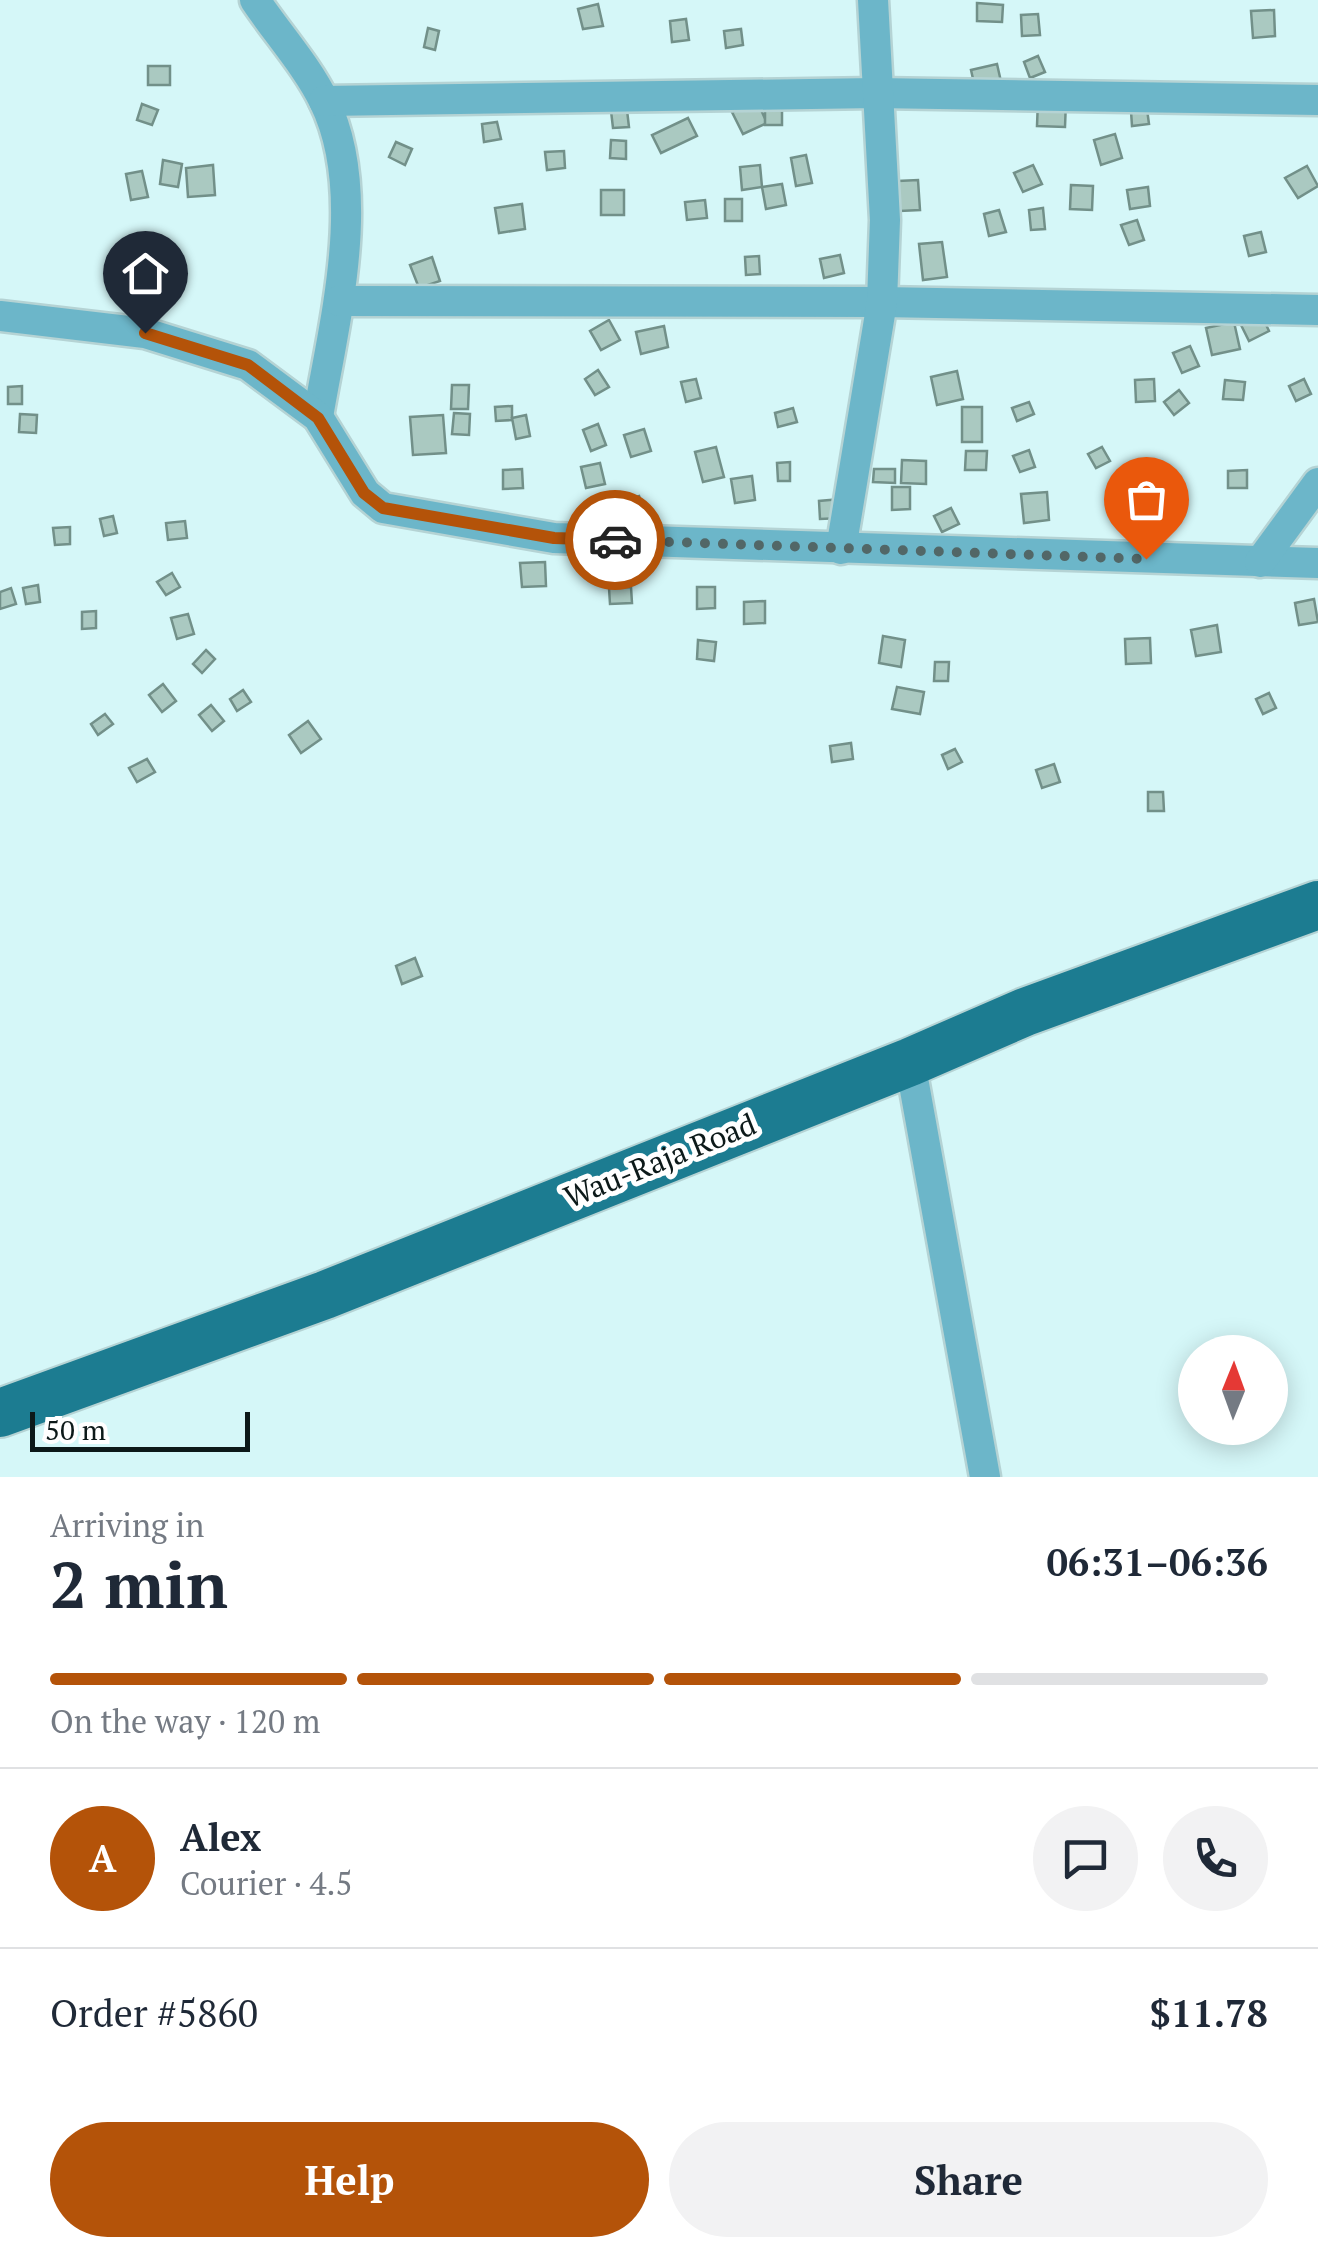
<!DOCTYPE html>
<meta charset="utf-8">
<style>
:root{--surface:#fff;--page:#f2f2f3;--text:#1f2937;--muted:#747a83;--line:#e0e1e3;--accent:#b45309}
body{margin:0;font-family:"PT Serif",serif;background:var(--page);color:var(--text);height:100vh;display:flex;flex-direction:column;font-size:38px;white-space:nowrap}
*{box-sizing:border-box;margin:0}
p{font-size:32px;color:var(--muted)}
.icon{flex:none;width:55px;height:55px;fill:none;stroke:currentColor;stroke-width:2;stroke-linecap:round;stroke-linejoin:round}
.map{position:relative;height:1477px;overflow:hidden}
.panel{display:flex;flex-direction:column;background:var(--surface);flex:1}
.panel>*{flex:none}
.needle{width:65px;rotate:1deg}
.fabs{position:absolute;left:1178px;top:1335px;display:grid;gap:20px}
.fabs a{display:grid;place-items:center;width:110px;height:110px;border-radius:50%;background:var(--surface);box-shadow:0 5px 25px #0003;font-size:50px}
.scale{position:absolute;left:30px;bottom:25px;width:220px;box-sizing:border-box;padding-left:10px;border:5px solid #0c1919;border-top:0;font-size:28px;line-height:35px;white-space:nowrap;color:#0c1919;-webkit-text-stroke:8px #fff;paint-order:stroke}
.pin{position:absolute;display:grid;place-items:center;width:85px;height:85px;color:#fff;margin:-102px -42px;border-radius:50% 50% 50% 0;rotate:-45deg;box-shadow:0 0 10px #0007}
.pin .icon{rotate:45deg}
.courier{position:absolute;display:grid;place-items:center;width:100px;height:100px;margin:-50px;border:8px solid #b45309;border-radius:50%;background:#fff;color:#222;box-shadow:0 2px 12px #0007}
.head em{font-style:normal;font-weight:600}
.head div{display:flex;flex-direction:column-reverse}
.head{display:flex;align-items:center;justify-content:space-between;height:170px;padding:0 50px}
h1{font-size:65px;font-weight:600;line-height:75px}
.bar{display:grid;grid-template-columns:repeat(4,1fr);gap:15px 10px;align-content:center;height:120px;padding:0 50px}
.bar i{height:12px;border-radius:8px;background:var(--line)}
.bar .active{background:var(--accent)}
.bar p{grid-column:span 4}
.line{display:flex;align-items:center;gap:25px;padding:0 50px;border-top:2px solid var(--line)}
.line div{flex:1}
.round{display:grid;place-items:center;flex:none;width:105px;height:105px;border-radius:52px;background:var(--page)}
.primary-button{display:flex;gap:20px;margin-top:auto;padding:20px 50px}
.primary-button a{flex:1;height:115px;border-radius:60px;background:var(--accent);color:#fff;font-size:40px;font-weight:600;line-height:115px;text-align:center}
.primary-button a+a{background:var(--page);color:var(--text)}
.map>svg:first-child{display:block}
.building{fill:#aac9c1;stroke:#729089;stroke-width:2.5}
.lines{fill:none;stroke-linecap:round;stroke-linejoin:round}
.street-casing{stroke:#b5d3d4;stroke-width:35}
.primary-casing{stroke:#b5d3d4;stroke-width:52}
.street{stroke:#6cb6c9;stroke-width:30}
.primary{stroke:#1c7c91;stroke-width:48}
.done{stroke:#526767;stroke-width:10;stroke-dasharray:0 18}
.route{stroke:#b45309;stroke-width:12}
.labels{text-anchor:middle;stroke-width:10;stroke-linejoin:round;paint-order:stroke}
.street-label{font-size:30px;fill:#0c1919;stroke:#fff}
</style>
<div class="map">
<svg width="1318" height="1477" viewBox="0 0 1318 1477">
<rect width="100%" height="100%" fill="#d5f7f8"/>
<g class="building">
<path d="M977 3 1003 5 1002 22 977 21Z"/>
<path d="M598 4 603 26 583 29 578 9Z"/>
<path d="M1274 10 1275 36 1253 38 1251 11Z"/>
<path d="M1038 14 1040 35 1022 36 1021 15Z"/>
<path d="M686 19 689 40 672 42 670 21Z"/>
<path d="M428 28 439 31 435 50 424 47Z"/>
<path d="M741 29 743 45 726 48 724 31Z"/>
<path d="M1038 56 1045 72 1030 78 1024 62Z"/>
<path d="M997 64 1002 86 976 92 971 70Z"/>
<rect x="148" y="66" width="22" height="19"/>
<path d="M1038 100 1066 101 1065 127 1037 126Z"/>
<path d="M757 101 767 123 743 134 732 112Z"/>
<rect x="765" y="101" width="17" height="24"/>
<path d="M142 104 158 110 152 125 137 120Z"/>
<path d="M1147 109 1149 124 1132 126 1131 111Z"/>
<path d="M627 110 629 127 613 128 611 111Z"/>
<path d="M688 118 697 136 661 153 652 135Z"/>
<path d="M497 122 501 139 484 142 482 124Z"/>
<path d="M1115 134 1122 158 1101 165 1094 140Z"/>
<path d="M611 140 626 141V159L610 158Z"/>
<path d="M396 142 412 149 405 165 389 157Z"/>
<path d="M564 151 565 168 547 170 545 152Z"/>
<path d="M806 155 812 183 796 186 791 158Z"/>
<path d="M163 160 182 164 178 187 160 184Z"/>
<path d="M213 165 215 195 188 197 186 168Z"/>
<path d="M760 165 762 187 742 190 740 167Z"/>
<path d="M1033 165 1042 184 1023 192 1014 173Z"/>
<path d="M1307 166 1318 186 1298 198 1285 178Z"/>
<path d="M142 171 148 197 131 200 126 174Z"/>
<path d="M918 180 920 210 900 211 898 181Z"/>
<path d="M782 184 786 205 766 209 762 187Z"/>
<path d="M1071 185 1093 186 1092 210 1070 209Z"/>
<path d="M1148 187 1150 206 1130 209 1127 190Z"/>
<rect x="601" y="190" width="23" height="25"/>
<rect x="725" y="199" width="17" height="22"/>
<path d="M705 200 707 218 687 220 685 202Z"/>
<path d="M522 204 525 229 499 233 495 208Z"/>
<path d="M1043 208 1045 229 1031 230 1029 210Z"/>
<path d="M999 210 1006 232 989 236 984 214Z"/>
<path d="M1137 220 1144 240 1129 245 1121 225Z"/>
<path d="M1261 232 1266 252 1249 256 1244 236Z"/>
<path d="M942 242 947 277 923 280 919 244Z"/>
<path d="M840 255 844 273 824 278 820 259Z"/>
<path d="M759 256 760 274 746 275 745 257Z"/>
<path d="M432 257 440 281 419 288 410 265Z"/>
<path d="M166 258 178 279 165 287 153 266Z"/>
<path d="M1261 314 1269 331 1249 341 1240 323Z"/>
<path d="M609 320 620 340 601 350 590 331Z"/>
<path d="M1234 322 1240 349 1212 355 1206 328Z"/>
<path d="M664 326 668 347 641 354 636 332Z"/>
<path d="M1190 346 1199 366 1182 373 1173 353Z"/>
<path d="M598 370 609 387 595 395 585 379Z"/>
<path d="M957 371 963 399 937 405 931 377Z"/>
<path d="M696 379 701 398 686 402 681 382Z"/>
<path d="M1154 379 1155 401 1136 402 1135 380Z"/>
<path d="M1304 379 1311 394 1296 401 1289 386Z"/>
<path d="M1225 380 1245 382 1243 400 1223 399Z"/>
<path d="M452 385H469L468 409H451Z"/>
<path d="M22 386V404H8V387Z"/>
<path d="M1179 390 1189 403 1174 415 1164 402Z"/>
<path d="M1029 402 1034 414 1017 421 1012 408Z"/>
<path d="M512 406V420L496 421 495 407Z"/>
<rect x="962" y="407" width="20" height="35"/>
<path d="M793 408 797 422 778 427 775 413Z"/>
<path d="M454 413 470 414 469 435 452 434Z"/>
<path d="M20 414 37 415 36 433 19 432Z"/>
<path d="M443 415 446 453 413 455 410 417Z"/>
<path d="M526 415 530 436 516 439 512 418Z"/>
<path d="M598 424 606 445 591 451 583 430Z"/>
<path d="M644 429 651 451 631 457 624 435Z"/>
<path d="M716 447 724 477 703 482 695 452Z"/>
<path d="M1102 447 1110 461 1096 468 1088 454Z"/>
<path d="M1029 450 1035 467 1020 472 1013 456Z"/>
<path d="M966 451H987L986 470H965Z"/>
<path d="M902 460 926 461V484L901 483Z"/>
<path d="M790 462V481H778L777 463Z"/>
<path d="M600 463 605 484 586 488 581 467Z"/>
<path d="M522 469 523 488 503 489V470Z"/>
<path d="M874 469H895V483L873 482Z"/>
<path d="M1247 470V488H1228V471Z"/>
<path d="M752 476 755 500 735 503 731 479Z"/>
<path d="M892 487H910V509L892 510Z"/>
<path d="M1047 492 1049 520 1024 523 1021 494Z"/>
<path d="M639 496 645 513 625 519 620 502Z"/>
<path d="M840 499 842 518 820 519 819 501Z"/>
<path d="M951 508 959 524 942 532 934 516Z"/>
<path d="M113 516 117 533 104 536 100 519Z"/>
<path d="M185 521 187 538 168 540 166 523Z"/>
<path d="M70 527V544L55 545 53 528Z"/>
<path d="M545 562 546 586 522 587 520 563Z"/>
<path d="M172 573 180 587 166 595 157 582Z"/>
<path d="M38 585 40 602 26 604 23 588Z"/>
<path d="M631 587 632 603 610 604 609 588Z"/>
<path d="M697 587H715V608L697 609Z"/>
<path d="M11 588 16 604 0 609V592Z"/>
<path d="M1314 599 1318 622 1299 625 1295 603Z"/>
<path d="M765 601V623L744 624V602Z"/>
<path d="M96 611V628L82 629V612Z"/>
<path d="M188 614 194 634 177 639 171 618Z"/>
<path d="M1217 625 1221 652 1196 656 1191 630Z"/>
<path d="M883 636 905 640 901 667 879 663Z"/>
<path d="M1150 638 1151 663 1126 664 1125 639Z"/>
<path d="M698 640 716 642 714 661 697 659Z"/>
<path d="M206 650 215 659 202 673 193 664Z"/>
<path d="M935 662H949L948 681H934Z"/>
<path d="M163 684 176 701 162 712 149 695Z"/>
<path d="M897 687 924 692 920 714 892 709Z"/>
<path d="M243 690 251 702 237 711 230 699Z"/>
<path d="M1269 693 1276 708 1263 714 1256 699Z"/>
<path d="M211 705 224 721 212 731 199 715Z"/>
<path d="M105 714 113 724 98 735 91 724Z"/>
<path d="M308 721 321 739 301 753 289 735Z"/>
<path d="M851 743 853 759 832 762 830 746Z"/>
<path d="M955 749 962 762 948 769 942 755Z"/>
<path d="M147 759 155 772 137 782 129 768Z"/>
<path d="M1054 764 1060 782 1042 788 1036 770Z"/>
<path d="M1148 792H1163L1164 811H1148Z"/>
<path d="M415 958 422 976 402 984 396 966Z"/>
</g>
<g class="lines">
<g class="street-casing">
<g id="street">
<path d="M255 0C277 33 307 66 324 101 369 192 334 322 318 417"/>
<path d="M324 101 876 93 1318 100"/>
<path d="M339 301 882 302 1318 310"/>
<path d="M0 316 145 333 248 365 318 417 365 493 383 508 554 538 1318 563"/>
<path d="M841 549 882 302 885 220 873 0"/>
<path d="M1260 562 1318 483"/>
<path d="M910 1062 985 1477"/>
</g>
</g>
<g class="primary-casing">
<path id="primary" d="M0 1413 325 1295 910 1062 1025 1012 1318 905"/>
</g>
<use href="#street" class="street"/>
<use href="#primary" class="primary"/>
</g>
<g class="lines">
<path class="done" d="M615 540 1146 559"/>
<path class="route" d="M145 333 248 365 318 418 364 493 383 508 554 538 615 540"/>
</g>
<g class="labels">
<g class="street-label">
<text transform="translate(660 1161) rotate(-22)" y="10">Wau-Raja Road</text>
</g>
</g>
</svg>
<div class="fabs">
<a><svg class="needle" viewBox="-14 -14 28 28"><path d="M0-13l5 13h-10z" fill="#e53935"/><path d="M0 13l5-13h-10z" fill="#747a83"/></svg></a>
</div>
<div class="scale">50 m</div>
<div class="pin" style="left:1146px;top:559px;background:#ea580c"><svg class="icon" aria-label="bag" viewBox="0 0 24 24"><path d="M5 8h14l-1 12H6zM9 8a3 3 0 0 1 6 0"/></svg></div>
<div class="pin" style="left:145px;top:333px;background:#1f2937"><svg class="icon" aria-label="home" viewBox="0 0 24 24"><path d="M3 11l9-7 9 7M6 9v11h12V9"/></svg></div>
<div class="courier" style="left:615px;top:540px"><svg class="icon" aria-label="car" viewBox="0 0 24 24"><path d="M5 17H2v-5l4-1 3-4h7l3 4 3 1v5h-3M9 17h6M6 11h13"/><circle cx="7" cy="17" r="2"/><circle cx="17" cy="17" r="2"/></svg></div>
</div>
<section class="panel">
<div class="head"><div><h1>2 min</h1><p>Arriving in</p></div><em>06:31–06:36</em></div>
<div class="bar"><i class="active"></i><i class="active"></i><i class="active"></i><i></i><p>On the way · 120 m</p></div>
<div class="line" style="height:180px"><b class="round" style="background:var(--accent);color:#fff">A</b><div><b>Alex</b><p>Courier · 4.5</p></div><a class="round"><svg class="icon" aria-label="chat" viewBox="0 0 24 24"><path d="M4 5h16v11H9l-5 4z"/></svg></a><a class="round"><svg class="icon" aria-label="phone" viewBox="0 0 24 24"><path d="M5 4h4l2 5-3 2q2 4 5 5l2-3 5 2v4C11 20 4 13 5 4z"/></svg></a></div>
<div class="line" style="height:130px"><div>Order #5860</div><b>$11.78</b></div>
<div class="primary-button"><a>Help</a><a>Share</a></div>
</section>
